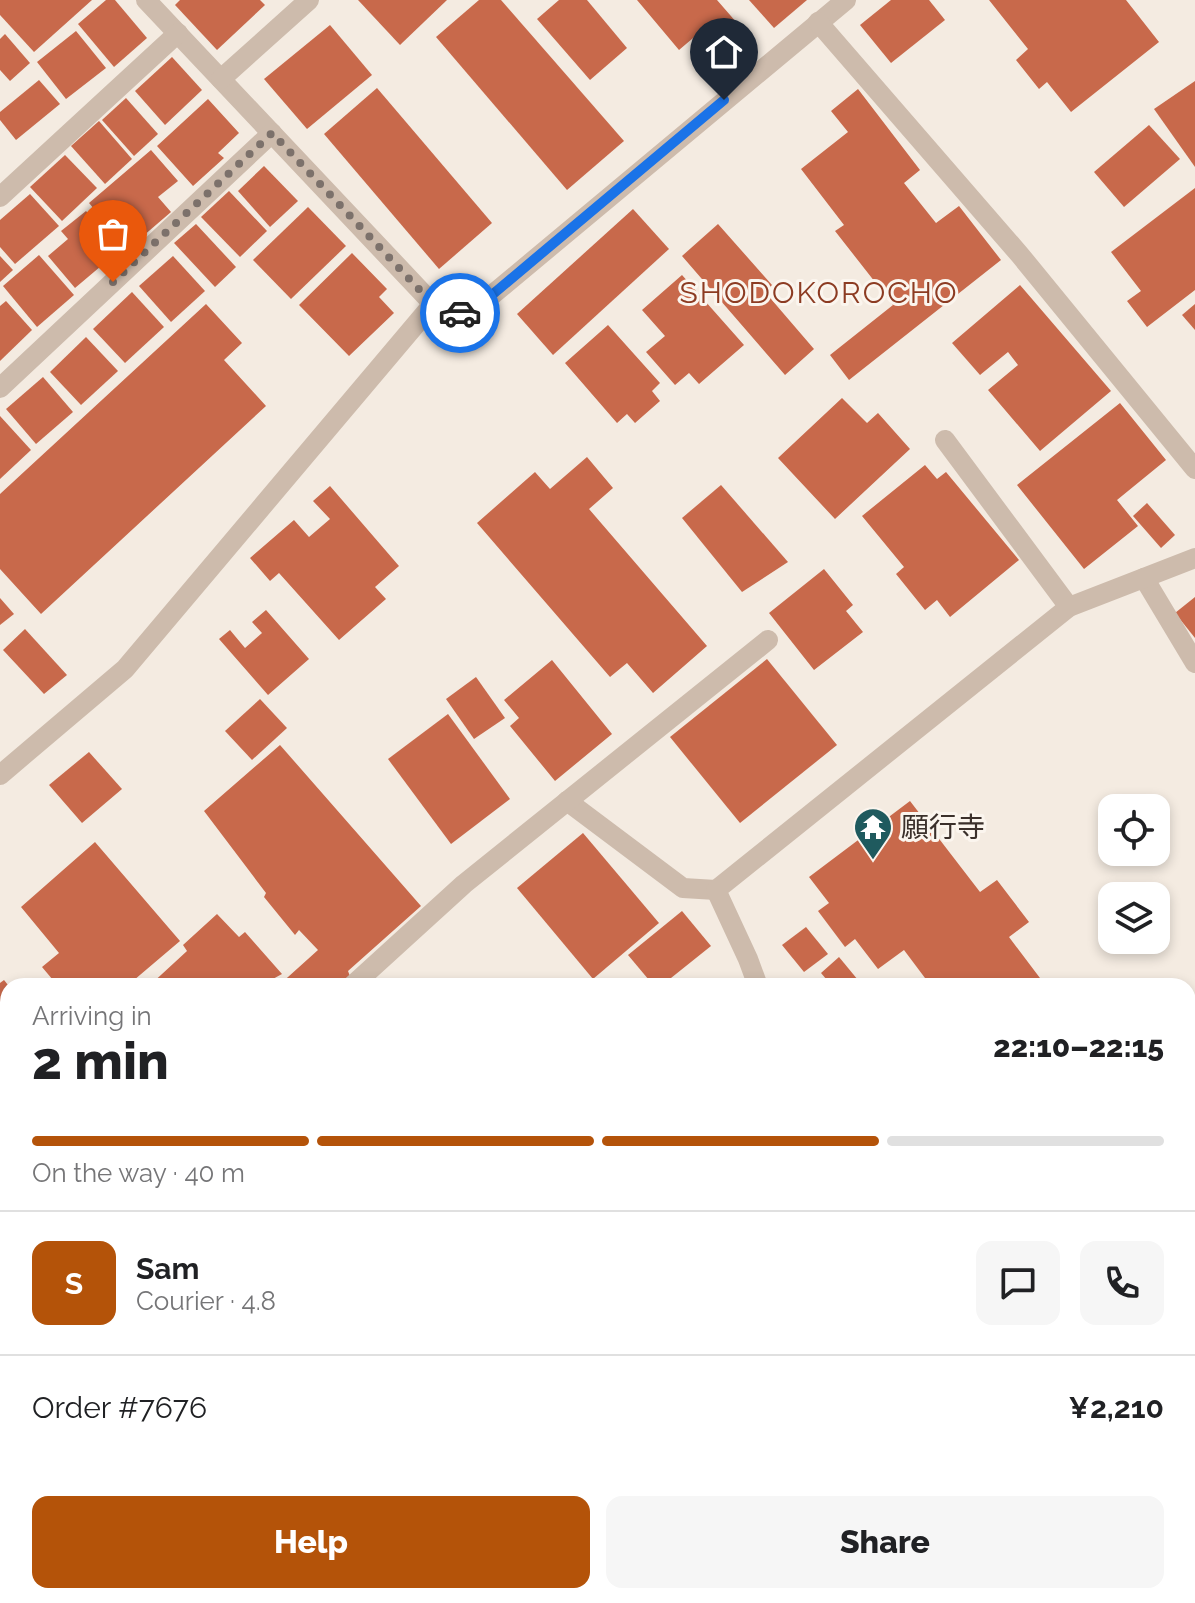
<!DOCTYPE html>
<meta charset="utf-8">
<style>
:root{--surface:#fff;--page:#f6f6f6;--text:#202124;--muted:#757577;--line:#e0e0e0;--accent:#b45309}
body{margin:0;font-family:Raleway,"Noto Sans JP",sans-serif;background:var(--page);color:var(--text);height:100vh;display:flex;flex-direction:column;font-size:30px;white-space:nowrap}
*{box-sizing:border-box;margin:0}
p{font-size:26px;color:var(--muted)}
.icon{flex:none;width:44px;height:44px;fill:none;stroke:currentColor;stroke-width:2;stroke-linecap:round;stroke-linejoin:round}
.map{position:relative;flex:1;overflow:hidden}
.panel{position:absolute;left:0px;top:978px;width:1196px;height:626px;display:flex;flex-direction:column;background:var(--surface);border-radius:24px 24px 0 0;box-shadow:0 4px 12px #0003}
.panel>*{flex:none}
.fabs{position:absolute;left:1098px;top:794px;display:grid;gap:16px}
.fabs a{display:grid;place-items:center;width:72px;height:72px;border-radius:16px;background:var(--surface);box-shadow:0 4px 12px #0003;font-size:40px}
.pin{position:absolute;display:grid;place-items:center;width:68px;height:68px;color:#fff;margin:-82px -34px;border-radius:50% 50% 50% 0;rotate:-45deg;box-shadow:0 0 8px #0007}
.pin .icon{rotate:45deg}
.courier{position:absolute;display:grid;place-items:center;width:80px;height:80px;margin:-40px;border:6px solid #1a73e8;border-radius:50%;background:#fff;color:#222;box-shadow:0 2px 10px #0007}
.headline em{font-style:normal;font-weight:800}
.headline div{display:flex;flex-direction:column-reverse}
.headline{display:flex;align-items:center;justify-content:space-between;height:136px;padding:0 32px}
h1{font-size:52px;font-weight:800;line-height:60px}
.bar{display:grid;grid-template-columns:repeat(4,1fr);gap:12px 8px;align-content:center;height:96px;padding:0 32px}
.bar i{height:10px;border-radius:6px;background:var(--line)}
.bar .on{background:var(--accent)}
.bar p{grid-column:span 4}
.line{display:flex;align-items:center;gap:20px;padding:0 32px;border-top:2px solid var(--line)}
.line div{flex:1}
.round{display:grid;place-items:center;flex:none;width:84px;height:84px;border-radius:16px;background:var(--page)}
.cta{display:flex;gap:16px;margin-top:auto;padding:16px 32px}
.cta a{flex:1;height:92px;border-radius:16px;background:var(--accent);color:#fff;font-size:32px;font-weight:800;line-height:92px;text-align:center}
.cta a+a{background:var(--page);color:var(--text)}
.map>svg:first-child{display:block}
.green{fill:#b8c4a0}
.building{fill:#c8694b}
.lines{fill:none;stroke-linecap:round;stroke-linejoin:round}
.street{stroke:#cdbbac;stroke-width:20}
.done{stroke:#7c716b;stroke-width:8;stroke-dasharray:0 14.4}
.route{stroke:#1a73e8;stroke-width:10}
.labels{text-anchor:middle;stroke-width:6;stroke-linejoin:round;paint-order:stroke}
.poi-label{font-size:28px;fill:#3b302b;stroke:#fbf5ee;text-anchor:start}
.neighbourhood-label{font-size:30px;letter-spacing:2px;fill:#8c3b22;stroke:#fbf5ee}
</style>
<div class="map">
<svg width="1195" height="1603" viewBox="0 0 1195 1603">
<rect width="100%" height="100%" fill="#f4ebe1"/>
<path class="green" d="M0 1399 8 1407V1596H205L211 1603H0Z"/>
<g class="building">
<path d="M0 0H92L34 52 0 15Z"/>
<path d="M106 0H115L147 38 114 67 78 24Z"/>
<path d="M180 0H260L265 5 217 50 175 5Z"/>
<path d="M358 0H447L400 45Z"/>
<path d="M479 0H501L624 141 567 190 436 37Z"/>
<path d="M559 0H587L627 48 590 80 537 19Z"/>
<path d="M637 0H717L737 23 708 46 699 33 679 50Z"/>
<path d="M749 0H807L774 28Z"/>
<path d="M891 0H929L945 20 891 63 860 25Z"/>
<path d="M989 0H1126L1159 42 1071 112 1047 82 1039 89 1016 60 1028 49Z"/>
<path d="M330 25 372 75 307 129 264 79Z"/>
<path d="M76 31 106 68 66 99 37 62Z"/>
<path d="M5 34 30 63 10 81 0 70V39Z"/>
<path d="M172 57 202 90 165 125 135 91Z"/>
<path d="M39 80 60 104 16 140 0 120V112Z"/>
<path d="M1195 81V167L1154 109Z"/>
<path d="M377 88 492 223 439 269 324 134Z"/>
<path d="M858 89 920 170 904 183 936 223 959 206 1001 260 849 380 830 355 893 305 835 231 844 225 801 169 848 132 831 111Z"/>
<path d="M126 98 158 134 134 156 102 120Z"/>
<path d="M208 99 239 133 218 153 224 158 193 186 157 146Z"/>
<path d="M99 121 132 159 105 184 71 146Z"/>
<path d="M1149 125 1180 159 1124 207 1094 172Z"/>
<path d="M151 150 178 181 158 197 171 212 128 249 89 203Z"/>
<path d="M65 155 97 188 62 221 30 187Z"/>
<path d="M264 166 298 201 270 227 238 191Z"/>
<path d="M1195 188V290L1147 327 1127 301 1141 291 1111 252Z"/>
<path d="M229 191 267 231 240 257 201 217Z"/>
<path d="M30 194 59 226 15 264 0 247V220Z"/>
<path d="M308 207 346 246 291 299 253 260Z"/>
<path d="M633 209 669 249 553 355 517 314Z"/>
<path d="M86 211 120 250 75 288 48 256 68 239 61 231Z"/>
<path d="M196 224 236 267 215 287 174 243Z"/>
<path d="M718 224 772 285 765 292 814 349 785 375 682 256Z"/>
<path d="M352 253 387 289 379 297 394 313 349 356 299 305Z"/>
<path d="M39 255 74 295 37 327 3 286Z"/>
<path d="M0 256 13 270 0 282Z"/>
<path d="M173 256 205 291 171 322 139 286Z"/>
<path d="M682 275 744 345 699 384 689 373 675 385 646 352 665 336 642 310Z"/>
<path d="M1020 285 1111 391 1040 451 988 390 1018 365 1008 352 980 375 952 343Z"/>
<path d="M132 292 164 327 125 363 93 329Z"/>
<path d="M6 301 32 330 0 361V306Z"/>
<path d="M206 304 242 343 224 360 266 406 41 614 0 569V494Z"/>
<path d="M1195 304V330L1182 315Z"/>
<path d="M608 325 660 383 652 391 660 401 635 423 627 414 617 423 565 363Z"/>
<path d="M86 337 118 371 81 405 50 372Z"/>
<path d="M43 377 73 412 36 444 6 409Z"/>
<path d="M842 398 867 423 878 413 910 449 835 519 778 458Z"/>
<path d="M1120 403 1166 460 1117 500 1138 526 1084 569 1017 485Z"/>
<path d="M0 416 31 450 0 479Z"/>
<path d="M587 457 613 488 589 509 707 646 653 693 627 663 610 677 477 523 535 472 550 489Z"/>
<path d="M925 465 937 479 946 472 1019 560 950 617 937 600 925 610 896 574 904 567 862 516Z"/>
<path d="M721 485 788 562 742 592 682 518Z"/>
<path d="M330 486 399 566 375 587 386 599 339 640 279 573 270 581 250 558 294 520 309 537 330 519 313 501Z"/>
<path d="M1147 503 1175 535 1161 548 1133 516Z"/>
<path d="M824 569 853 605 846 611 863 632 814 670 769 613Z"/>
<path d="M1195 597V638L1175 613Z"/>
<path d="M0 598 14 614 0 625Z"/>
<path d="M266 610 309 659 268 695 219 639 230 630 245 648 262 633 252 622Z"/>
<path d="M25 629 67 675 44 694 3 650Z"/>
<path d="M767 659 837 745 740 823 670 737Z"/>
<path d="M552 660 612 734 555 781 510 726 519 718 504 700Z"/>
<path d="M476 677 505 718 474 739 446 699Z"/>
<path d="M260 699 287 728 252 760 225 731Z"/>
<path d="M448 714 510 799 451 844 388 759Z"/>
<path d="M280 745 421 906 348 971 351 979 347 986H278L318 950 299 930 295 935 264 897 266 893 204 811Z"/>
<path d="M89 752 122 789 82 823 49 785Z"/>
<path d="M910 801 980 892 997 880 1029 922 1009 937 1046 986H931L904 950 878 969 855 939 845 947 818 911 829 903 809 877Z"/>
<path d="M583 833 659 923 593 979 517 888Z"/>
<path d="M95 842 180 941 127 986H58L42 967 59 953 21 907Z"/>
<path d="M682 911 711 946 661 986H654L628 955Z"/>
<path d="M217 914 239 937 245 932 282 974 271 980 276 986H149L187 951 183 945Z"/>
<path d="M806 927 828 954 804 972 782 945Z"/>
<path d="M839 957 858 980 851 986H832L821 973Z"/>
<path d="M4 980 8 985V1082L0 1073V983Z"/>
<path d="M1194 1279 1195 1413 1188 1416V1282Z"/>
<path d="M287 1596H324L316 1603H294Z"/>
<path d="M368 1596H499L491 1603H360Z"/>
<path d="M789 1596H929L934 1603H778Z"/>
<path d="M933 1596H964L954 1603H938Z"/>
<path d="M1063 1596H1157L1161 1603H1057L1056 1600Z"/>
</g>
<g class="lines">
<g class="street">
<path d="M146 0 433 304 468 315 846 0"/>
<path d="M818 22 1020 255 1195 469"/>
<path d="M221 79 309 0"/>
<path d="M0 197 178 33"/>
<path d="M0 388 272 133"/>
<path d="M945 440 1069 607"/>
<path d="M1144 578 1195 663"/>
<path d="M0 775 125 669 433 304"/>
<path d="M567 801 683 888 716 890"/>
<path d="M352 986 464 884 768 640"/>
<path d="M758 986 748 959 716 890 1069 607 1195 558"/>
<path d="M0 1293 8 1286"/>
<path d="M0 1364 8 1371"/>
<path d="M248 1596 253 1603"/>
<path d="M614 1596 618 1603"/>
<path d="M763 1603 773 1596"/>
</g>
</g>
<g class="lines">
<path class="done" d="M113 282 272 133 433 304 460 313"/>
<path class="route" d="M460 313 468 315 724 100"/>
</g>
<defs>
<g id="temple-pin" transform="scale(2)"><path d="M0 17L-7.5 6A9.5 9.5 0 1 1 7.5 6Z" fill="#1f5a5e" stroke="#fbf5ee"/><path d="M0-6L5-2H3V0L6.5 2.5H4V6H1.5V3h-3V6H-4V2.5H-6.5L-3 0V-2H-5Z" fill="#fff"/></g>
</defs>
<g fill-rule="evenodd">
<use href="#temple-pin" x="873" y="827"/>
</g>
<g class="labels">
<g class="poi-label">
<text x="901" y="837">願行寺</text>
</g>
<g class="neighbourhood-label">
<text x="819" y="303">SHODOKOROCHO</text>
</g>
</g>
</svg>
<div class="fabs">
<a><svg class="icon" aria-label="locate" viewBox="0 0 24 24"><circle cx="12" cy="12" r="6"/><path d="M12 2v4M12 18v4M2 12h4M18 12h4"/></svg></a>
<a><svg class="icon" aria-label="layers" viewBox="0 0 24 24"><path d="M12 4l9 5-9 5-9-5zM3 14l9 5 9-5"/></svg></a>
</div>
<div class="pin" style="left:113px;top:282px;background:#ea580c"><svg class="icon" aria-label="bag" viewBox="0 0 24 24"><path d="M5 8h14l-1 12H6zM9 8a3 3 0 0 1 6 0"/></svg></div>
<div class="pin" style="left:724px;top:100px;background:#1f2937"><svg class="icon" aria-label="home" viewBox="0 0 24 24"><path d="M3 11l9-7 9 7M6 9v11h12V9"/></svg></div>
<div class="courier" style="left:460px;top:313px"><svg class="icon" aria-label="car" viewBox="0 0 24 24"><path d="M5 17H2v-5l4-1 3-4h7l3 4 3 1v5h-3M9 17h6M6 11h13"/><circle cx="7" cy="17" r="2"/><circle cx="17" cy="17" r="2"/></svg></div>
<section class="panel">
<div class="headline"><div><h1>2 min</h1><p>Arriving in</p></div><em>22:10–22:15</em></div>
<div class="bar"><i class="on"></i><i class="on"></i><i class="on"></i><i></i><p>On the way · 40 m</p></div>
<div class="line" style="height:144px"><b class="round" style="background:var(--accent);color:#fff">S</b><div><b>Sam</b><p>Courier · 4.8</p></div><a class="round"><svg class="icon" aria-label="chat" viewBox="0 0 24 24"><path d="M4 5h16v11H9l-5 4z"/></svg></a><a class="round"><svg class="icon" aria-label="phone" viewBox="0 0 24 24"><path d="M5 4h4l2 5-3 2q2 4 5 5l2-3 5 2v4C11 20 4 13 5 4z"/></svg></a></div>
<div class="line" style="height:104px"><div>Order #7676</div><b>¥2,210</b></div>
<div class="cta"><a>Help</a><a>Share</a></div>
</section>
</div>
